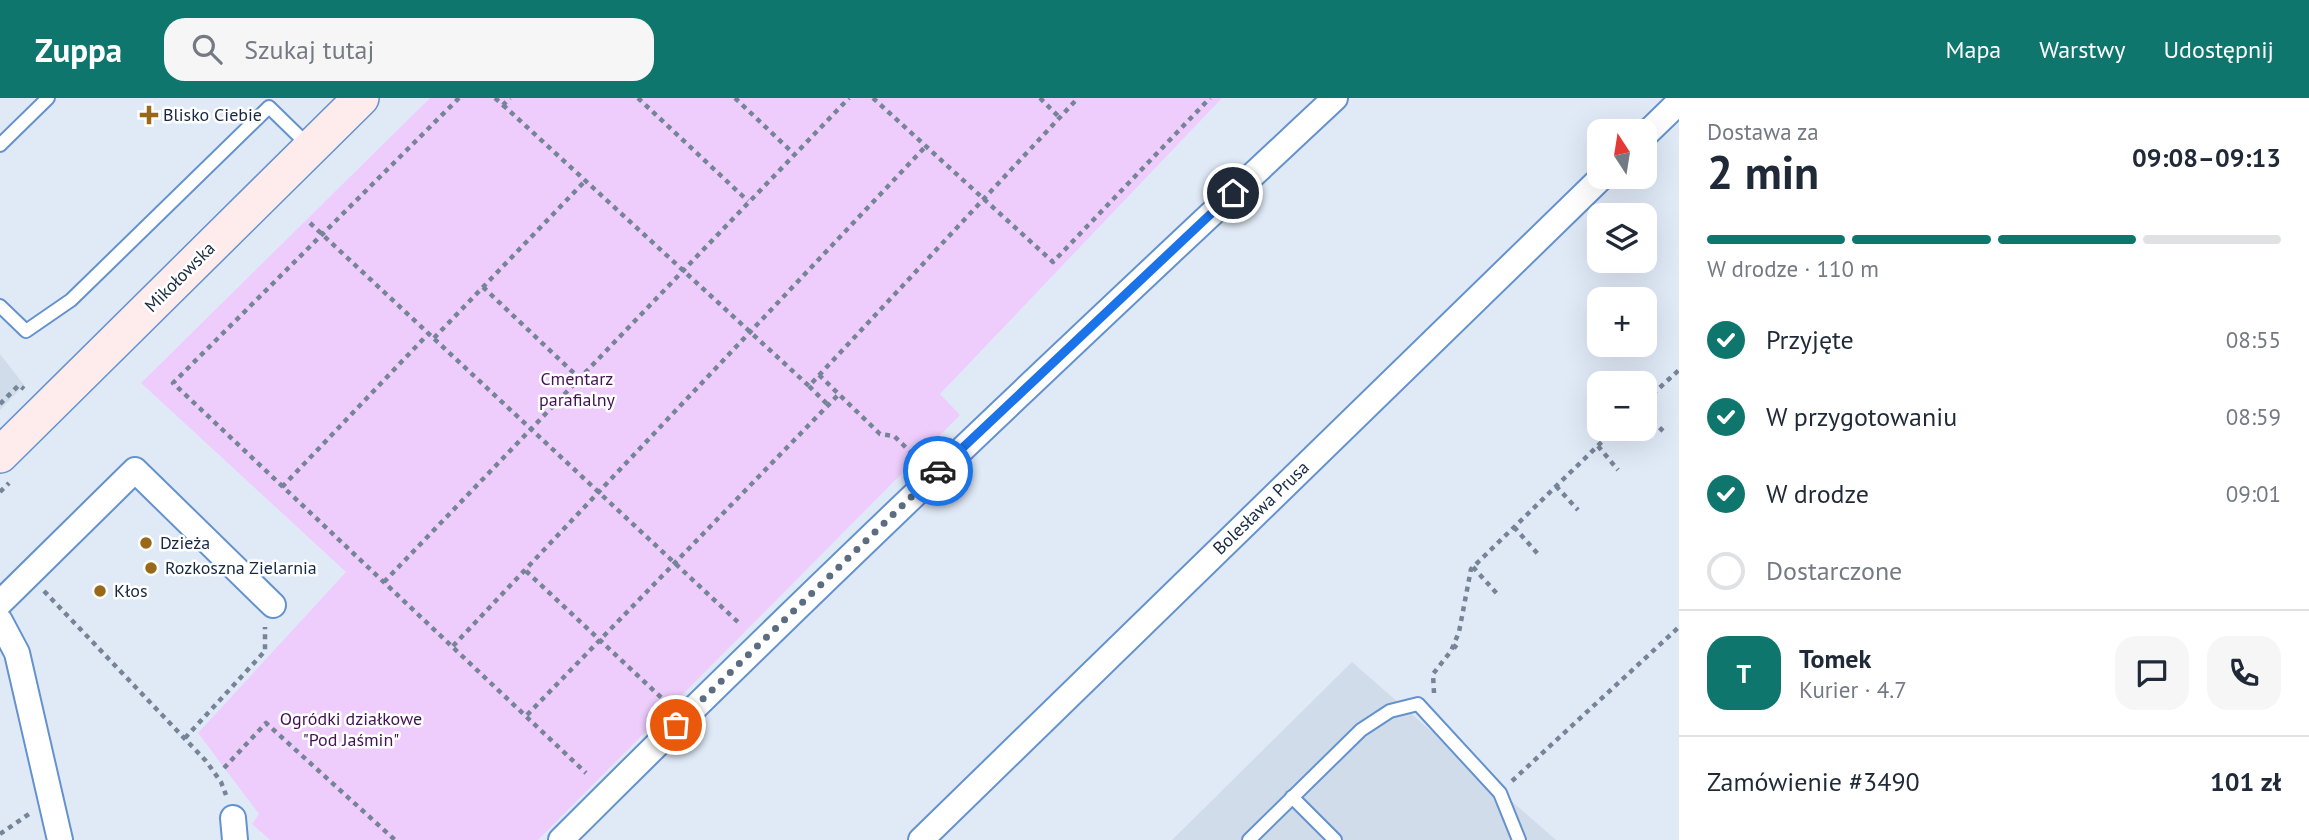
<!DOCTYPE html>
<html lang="pl">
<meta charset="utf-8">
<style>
:root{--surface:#fff;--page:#f6f6f7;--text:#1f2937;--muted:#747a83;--line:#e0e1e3;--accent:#0f766e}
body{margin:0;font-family:"PT Sans",sans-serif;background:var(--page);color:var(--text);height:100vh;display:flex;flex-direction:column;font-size:26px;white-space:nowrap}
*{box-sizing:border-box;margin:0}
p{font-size:23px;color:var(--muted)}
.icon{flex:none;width:38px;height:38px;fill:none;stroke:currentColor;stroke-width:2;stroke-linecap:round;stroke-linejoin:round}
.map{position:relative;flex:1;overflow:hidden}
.sheet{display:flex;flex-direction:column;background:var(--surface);width:630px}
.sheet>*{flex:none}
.needle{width:46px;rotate:348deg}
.buttons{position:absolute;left:1587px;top:21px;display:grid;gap:14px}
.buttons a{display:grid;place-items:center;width:70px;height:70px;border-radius:14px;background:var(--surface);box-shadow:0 7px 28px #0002;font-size:35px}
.pin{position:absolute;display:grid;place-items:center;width:60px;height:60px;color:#fff;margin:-30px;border:4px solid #fff;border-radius:50%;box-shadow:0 2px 7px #0007}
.courier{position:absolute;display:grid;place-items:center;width:70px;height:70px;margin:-35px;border:5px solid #1a73e8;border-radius:50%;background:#fff;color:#222;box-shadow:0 2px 9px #0007}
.summary em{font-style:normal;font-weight:700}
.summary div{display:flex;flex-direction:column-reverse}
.summary{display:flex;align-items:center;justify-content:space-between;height:119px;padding:0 28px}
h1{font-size:46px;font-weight:700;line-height:52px}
.bar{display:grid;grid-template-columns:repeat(4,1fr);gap:10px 7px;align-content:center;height:84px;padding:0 28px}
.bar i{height:9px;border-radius:5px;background:var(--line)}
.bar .current{background:var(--accent)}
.bar p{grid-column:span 4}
.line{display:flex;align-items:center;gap:18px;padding:0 28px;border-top:2px solid var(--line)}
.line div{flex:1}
.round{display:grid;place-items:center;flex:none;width:74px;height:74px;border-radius:21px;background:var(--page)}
ol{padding:0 28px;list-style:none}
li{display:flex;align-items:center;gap:21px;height:77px}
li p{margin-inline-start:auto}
li .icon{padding:7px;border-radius:50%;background:var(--accent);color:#fff;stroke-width:4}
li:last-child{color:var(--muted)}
li i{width:38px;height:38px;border:4px solid var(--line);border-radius:50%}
header{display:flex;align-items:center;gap:42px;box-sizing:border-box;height:98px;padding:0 35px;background:var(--accent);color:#fff}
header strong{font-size:33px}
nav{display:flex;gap:38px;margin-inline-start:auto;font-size:24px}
.search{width:490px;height:63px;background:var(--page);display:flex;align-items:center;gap:18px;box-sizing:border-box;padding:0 24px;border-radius:21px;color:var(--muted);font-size:26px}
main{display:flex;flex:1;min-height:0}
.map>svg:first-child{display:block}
.built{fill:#d0dcea}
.green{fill:#eecdfd}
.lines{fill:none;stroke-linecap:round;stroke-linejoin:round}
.lane-casing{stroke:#6492ce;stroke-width:16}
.street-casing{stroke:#6492ce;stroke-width:28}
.secondary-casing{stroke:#6492ce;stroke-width:38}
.path{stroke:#768497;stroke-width:4.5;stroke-dasharray:5 5;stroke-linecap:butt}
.lane{stroke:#fff;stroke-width:12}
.street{stroke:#fff;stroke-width:24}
.secondary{stroke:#feebec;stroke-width:35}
.done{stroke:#5d6d81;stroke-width:7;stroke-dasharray:0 12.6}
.route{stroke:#1a73e8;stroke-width:9}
.poi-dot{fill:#976919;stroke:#fff;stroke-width:2.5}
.labels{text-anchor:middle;stroke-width:5;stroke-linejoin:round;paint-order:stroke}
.poi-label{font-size:18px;fill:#172a42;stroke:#fff;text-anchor:start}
.street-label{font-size:18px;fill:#172a42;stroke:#fff}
.park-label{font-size:18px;fill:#431355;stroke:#fff}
</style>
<header>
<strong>Zuppa</strong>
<div class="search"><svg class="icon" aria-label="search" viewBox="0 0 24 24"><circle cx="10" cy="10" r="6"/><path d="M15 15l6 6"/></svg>Szukaj tutaj</div>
<nav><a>Mapa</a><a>Warstwy</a><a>Udostępnij</a></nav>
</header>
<main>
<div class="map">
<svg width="1679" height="742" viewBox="0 0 1679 742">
<rect width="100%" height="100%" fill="#e0eaf7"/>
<g class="built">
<path d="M0 256 24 287 0 312Z"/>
<path d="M1352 564 1556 742H1172Z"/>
</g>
<path class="green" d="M430 0H1222L940 296 960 317 538 742H270L252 726 259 716 198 635 346 474 141 285Z"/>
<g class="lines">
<g class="lane-casing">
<g id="lane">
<path d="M0 47 48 0"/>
<path d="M0 208 26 233 71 202 269 9 310 49"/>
<path d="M1292 699 1335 742"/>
<path d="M1249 742 1361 632 1390 613 1418 606 1500 695 1519 742"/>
</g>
</g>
<g class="street-casing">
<g id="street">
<path d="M1645 37 1679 4"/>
<path d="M0 505 135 372 273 507"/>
<path d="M0 523 17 555 60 742"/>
<path d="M233 720 235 742"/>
<path d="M561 742C814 489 1074 244 1335 0"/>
<path d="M921 742 1602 79"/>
</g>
</g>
<g class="secondary-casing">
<path id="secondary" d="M0 357 361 0"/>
</g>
<g class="path">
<path d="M459 0 173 285 586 675"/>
<path d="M495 0 503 7 510 0"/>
<path d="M638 0 748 103"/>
<path d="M735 0 794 56"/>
<path d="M873 0 1053 164 1210 0"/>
<path d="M1040 0 1060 20"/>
<path d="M503 7 809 288 1078 0"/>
<path d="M310 125 739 525"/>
<path d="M483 189 579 280"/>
<path d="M434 240 585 83"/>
<path d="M819 277 880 336 894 338 918 361"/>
<path d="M809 288 828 307"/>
<path d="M1645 303 1679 272"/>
<path d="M0 306 19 287 24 291"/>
<path d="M1645 316 1663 333"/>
<path d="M1598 348 1618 372"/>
<path d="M1556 388 1578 412"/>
<path d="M282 389 429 235"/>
<path d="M0 394 9 385"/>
<path d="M1514 429 1538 456"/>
<path d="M1473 469 1499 498"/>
<path d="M526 473 666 604"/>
<path d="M384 484 849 0"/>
<path d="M44 493 206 663 221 684 226 697"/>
<path d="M1453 547 1461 553"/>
<path d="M453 548 926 48"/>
<path d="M1434 595 1433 576 1451 553 1459 534 1471 471 1615 331"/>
<path d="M527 617 839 296"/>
<path d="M185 640 265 553V529"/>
<path d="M224 670 266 625 395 742"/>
<path d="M1512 683 1679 529"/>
<path d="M0 736 29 716"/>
</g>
<use href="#lane" class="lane"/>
<use href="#street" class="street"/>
<use href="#secondary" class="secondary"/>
</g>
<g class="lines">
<path class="done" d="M676 627 938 373"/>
<path class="route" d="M938 373 1233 95"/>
</g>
<g class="poi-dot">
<path d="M145.5 6.5h7v7h7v7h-7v7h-7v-7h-7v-7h7z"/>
<circle cx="146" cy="445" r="7"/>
<circle cx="151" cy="470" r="7"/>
<circle cx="100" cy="493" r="7"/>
</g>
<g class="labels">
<g class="poi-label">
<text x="163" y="23">Blisko Ciebie</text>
<text x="160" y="451">Dzieża</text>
<text x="165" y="476">Rozkoszna Zielarnia</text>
<text x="114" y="499">Kłos</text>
</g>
<g class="street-label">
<text transform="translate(180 179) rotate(-45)" y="6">Mikołowska</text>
<text transform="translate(1261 410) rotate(-44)" y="6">Bolesława Prusa</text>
</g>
<g class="park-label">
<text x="577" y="287">Cmentarz<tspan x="577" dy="21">parafialny</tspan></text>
<text x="351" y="627">Ogródki działkowe<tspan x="351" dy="21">"Pod Jaśmin"</tspan></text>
</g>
</g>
</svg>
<div class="buttons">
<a><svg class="needle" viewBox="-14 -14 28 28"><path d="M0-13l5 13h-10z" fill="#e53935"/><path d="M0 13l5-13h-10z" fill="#747a83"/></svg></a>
<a><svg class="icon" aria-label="layers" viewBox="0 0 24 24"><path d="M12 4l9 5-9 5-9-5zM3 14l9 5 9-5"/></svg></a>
<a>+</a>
<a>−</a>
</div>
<div class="pin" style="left:676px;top:627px;background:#ea580c"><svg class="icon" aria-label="bag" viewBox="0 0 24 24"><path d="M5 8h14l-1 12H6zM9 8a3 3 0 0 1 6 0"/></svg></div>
<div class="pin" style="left:1233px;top:95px;background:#1f2937"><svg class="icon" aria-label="home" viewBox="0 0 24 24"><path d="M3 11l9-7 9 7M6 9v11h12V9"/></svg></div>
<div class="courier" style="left:938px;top:373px"><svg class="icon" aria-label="car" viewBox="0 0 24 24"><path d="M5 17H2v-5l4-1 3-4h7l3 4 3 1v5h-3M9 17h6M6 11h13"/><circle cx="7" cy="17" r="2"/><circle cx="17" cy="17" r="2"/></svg></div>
</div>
<section class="sheet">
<div class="summary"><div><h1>2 min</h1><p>Dostawa za</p></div><em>09:08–09:13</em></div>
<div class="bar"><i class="current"></i><i class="current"></i><i class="current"></i><i></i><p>W drodze · 110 m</p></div>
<ol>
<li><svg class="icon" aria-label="check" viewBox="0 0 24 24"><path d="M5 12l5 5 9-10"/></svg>Przyjęte<p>08:55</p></li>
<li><svg class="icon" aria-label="check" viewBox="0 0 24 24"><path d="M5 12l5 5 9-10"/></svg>W przygotowaniu<p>08:59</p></li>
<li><svg class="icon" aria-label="check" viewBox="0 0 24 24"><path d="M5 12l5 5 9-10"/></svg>W drodze<p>09:01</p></li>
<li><i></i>Dostarczone</li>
</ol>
<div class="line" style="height:126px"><b class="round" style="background:var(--accent);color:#fff">T</b><div><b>Tomek</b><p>Kurier · 4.7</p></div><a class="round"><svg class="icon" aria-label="chat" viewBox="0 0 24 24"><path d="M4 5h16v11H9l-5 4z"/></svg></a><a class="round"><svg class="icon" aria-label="phone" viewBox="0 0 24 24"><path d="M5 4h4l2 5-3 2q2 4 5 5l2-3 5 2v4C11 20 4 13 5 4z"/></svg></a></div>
<div class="line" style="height:91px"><div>Zamówienie #3490</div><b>101 zł</b></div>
</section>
</main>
